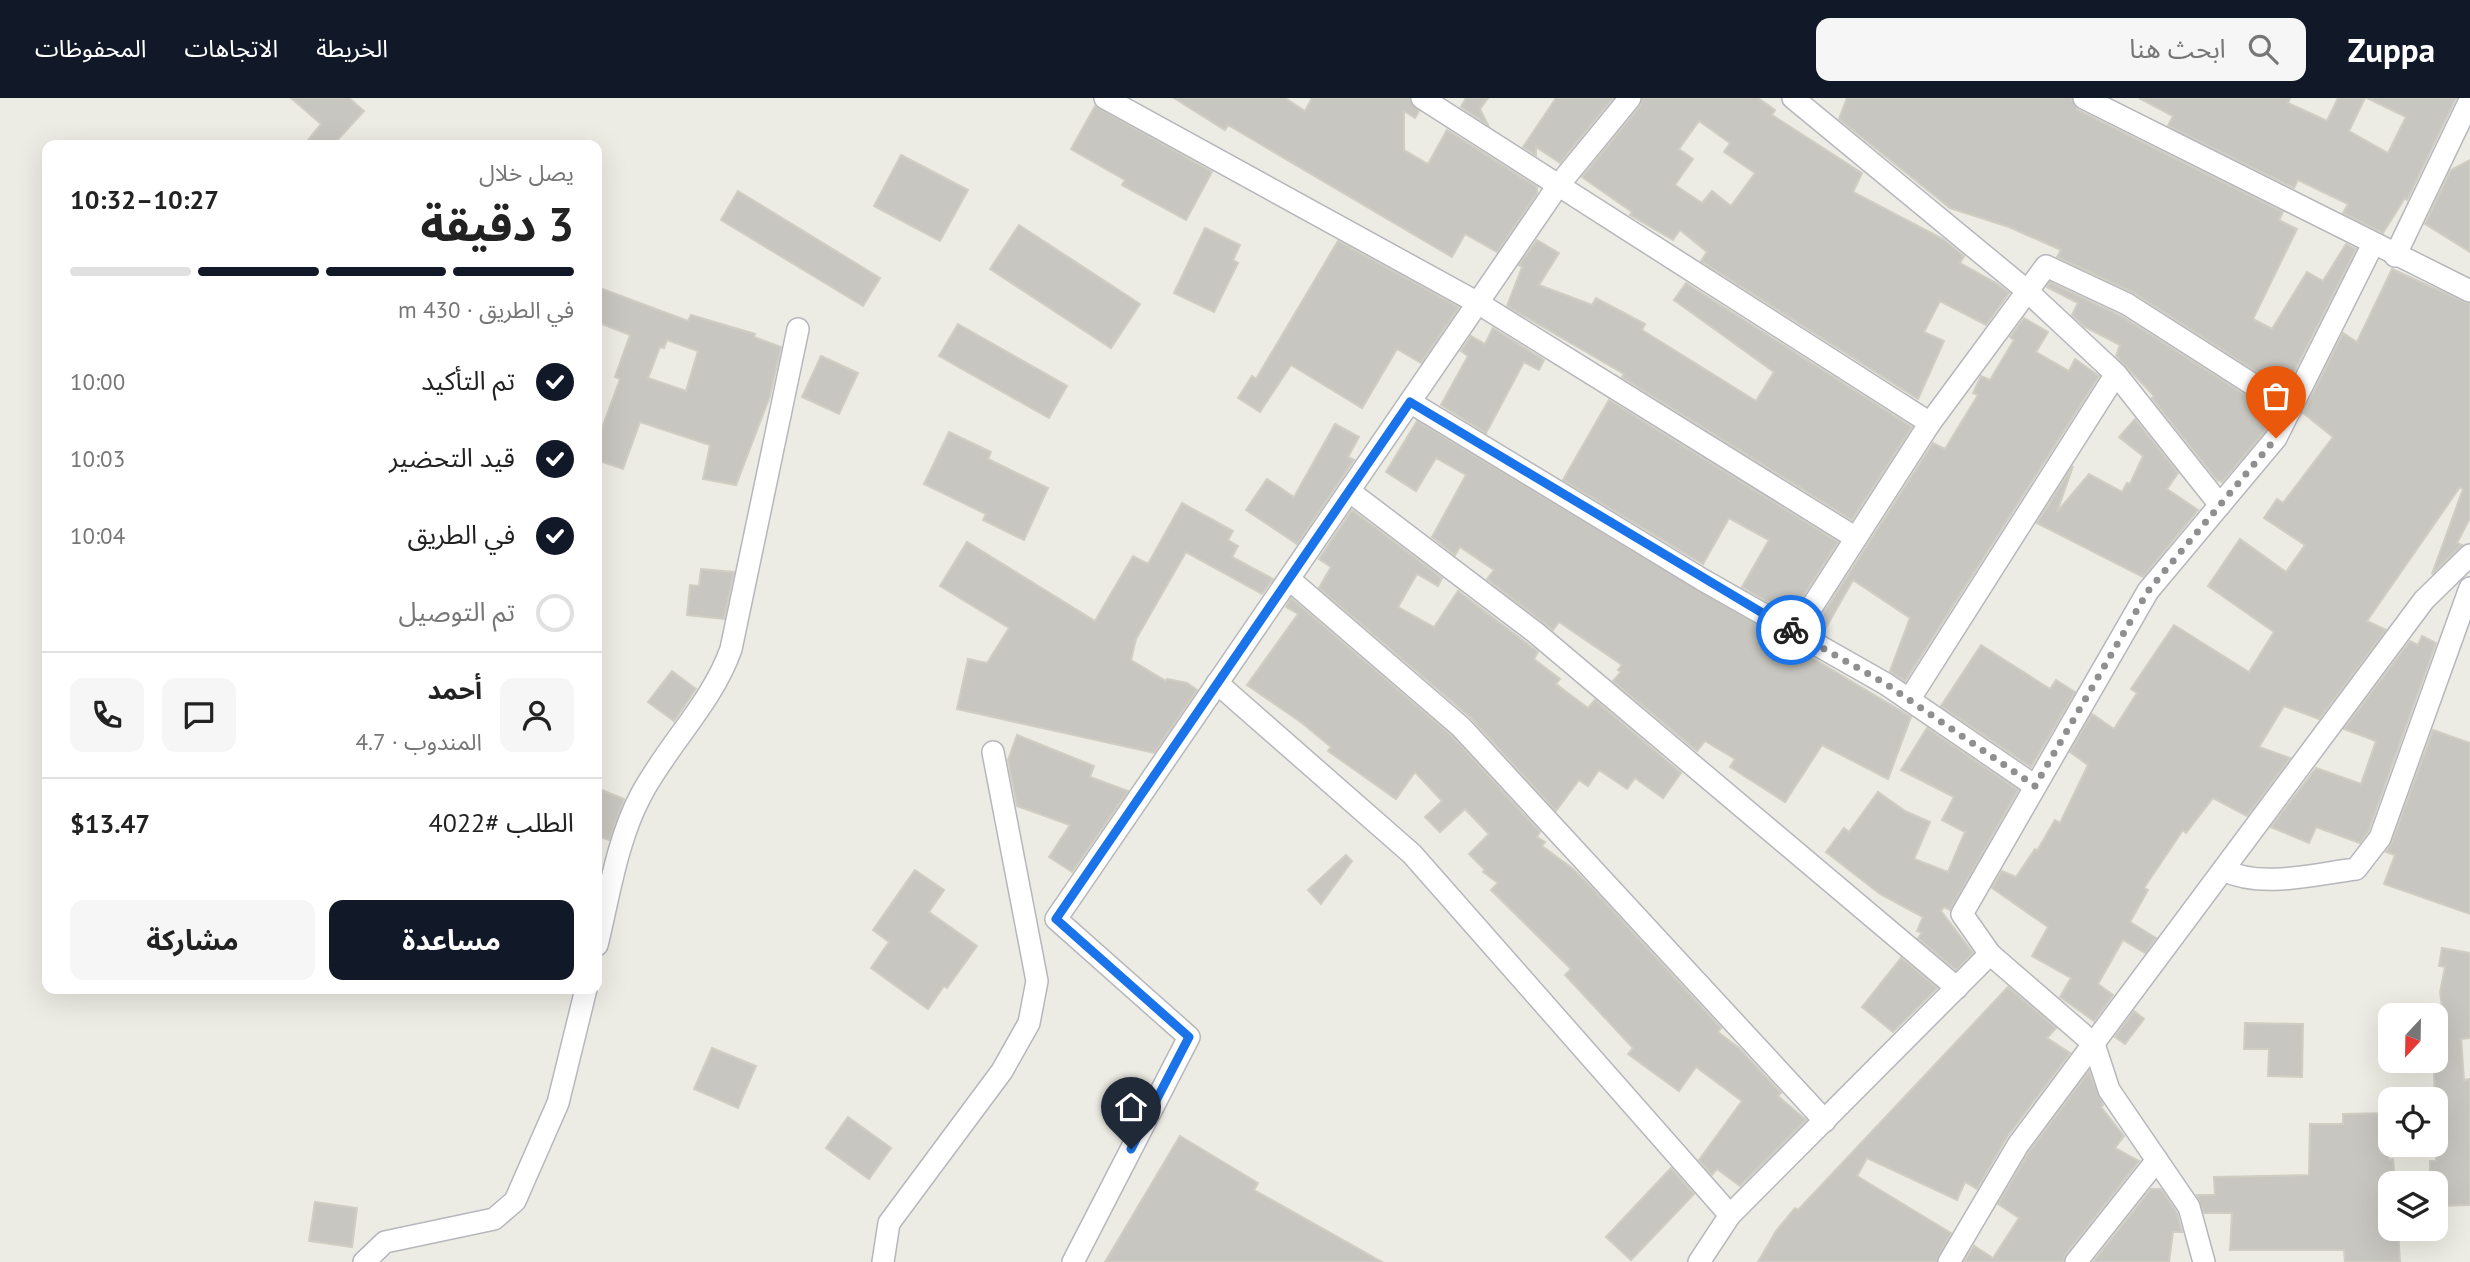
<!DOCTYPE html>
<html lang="ar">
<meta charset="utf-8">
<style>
:root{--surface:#fff;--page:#f6f6f6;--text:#222;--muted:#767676;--line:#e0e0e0;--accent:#111827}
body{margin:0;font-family:"PT Sans","Noto Sans Arabic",sans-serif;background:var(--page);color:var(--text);direction:rtl;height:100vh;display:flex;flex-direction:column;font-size:26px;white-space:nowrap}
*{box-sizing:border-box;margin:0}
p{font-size:23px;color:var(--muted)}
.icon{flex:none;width:38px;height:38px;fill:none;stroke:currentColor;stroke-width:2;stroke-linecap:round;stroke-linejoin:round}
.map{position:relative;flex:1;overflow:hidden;direction:ltr}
.side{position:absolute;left:42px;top:42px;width:560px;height:854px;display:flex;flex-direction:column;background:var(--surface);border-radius:14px;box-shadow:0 7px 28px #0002;direction:rtl}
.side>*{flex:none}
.needle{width:46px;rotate:202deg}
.controls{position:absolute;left:2378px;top:905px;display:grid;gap:14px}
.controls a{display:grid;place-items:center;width:70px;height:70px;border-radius:14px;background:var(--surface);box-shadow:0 7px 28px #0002;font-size:35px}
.pin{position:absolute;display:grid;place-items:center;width:60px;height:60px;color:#fff;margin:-72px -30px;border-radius:50% 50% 50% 0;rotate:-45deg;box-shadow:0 0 7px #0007}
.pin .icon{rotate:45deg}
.courier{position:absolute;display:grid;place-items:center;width:70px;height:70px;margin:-35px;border:5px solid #1a73e8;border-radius:50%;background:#fff;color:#222;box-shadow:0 2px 9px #0007}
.overview em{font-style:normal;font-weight:700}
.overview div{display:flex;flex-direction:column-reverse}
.overview{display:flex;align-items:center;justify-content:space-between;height:119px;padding:0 28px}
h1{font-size:46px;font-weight:700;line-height:52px}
.bar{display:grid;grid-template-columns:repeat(4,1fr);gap:10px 7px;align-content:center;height:84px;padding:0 28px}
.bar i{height:9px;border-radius:5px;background:var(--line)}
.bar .current{background:var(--accent)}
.bar p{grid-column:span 4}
.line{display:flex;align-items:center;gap:18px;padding:0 28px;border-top:2px solid var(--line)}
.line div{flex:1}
.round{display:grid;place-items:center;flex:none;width:74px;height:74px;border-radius:14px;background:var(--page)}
ol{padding:0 28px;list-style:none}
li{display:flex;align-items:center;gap:21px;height:77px}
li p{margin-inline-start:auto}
li .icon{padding:7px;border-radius:50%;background:var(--accent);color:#fff;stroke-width:4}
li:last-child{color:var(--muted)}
li i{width:38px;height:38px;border:4px solid var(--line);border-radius:50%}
.cta{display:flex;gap:14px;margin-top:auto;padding:14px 28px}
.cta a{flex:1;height:80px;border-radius:14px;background:var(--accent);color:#fff;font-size:28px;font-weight:700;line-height:80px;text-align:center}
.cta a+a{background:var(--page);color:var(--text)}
header{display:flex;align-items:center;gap:42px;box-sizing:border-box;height:98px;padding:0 35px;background:var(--accent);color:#fff}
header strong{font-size:33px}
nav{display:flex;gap:38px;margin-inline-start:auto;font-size:24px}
.search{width:490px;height:63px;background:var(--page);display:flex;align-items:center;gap:18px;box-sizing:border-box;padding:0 24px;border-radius:14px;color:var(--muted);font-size:26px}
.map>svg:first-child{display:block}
.building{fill:#c8c6c0;stroke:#d0cec3;stroke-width:2;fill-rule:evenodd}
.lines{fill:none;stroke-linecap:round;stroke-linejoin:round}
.minor-casing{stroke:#b6b7bc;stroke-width:24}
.minor{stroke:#fff;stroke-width:21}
.done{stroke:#8e8f90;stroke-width:7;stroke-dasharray:0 12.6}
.route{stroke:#1a73e8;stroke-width:9}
</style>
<header>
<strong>Zuppa</strong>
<div class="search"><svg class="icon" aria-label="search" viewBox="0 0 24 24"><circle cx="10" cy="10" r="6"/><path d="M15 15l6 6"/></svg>ابحث هنا</div>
<nav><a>الخريطة</a><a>الاتجاهات</a><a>المحفوظات</a></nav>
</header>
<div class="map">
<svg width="2470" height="1164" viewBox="0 0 2470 1164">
<rect width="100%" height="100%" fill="#ecece4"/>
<g class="building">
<path d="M291 0H349L364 13 333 47H304L321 26Z"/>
<path d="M1174 0H1285L1305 13 1312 0H1409L1419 13 1415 20 1404 13V52L1428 66 1447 32 1537 89V95L1497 154 1465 136 1452 159 1228 27 1225 32Z"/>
<path d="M1466 0H1488L1480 11 1488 27 1461 9Z"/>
<path d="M1556 0H1613L1560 65 1536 49V57L1523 49Z"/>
<path d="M1643 0H1758L1775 12 1772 17 1862 75 1853 94 1943 141 1964 158 1960 165 1996 185 2009 195 1986 227 1940 203 1924 234 1944 243 1918 301 1701 163 1707 154 1680 132 1673 142 1630 117 1632 114 1582 79 1640 8ZM1699 23 1730 45 1724 54 1755 75 1731 108 1712 93 1702 105 1675 87 1693 61 1679 51Z"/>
<path d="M1847 0H2071L2078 12 2283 114 2279 122 2297 131 2253 221 2272 231 2307 174 2323 183 2346 146 2356 151 2285 292 2134 195 2057 159 2061 152 2009 129 1950 110 1839 21Z"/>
<path d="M2139 0H2290L2288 5 2327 23 2338 0H2365L2349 33 2388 55 2406 19 2367 0H2456L2407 102 2405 100 2383 135 2343 115 2348 106 2298 82 2294 90 2168 28 2173 18Z"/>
<path d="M1095 8 1212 74 1186 122 1122 87 1125 82 1071 51Z"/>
<path d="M901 57 968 92 940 143 874 108Z"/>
<path d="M2470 62V154L2425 126 2451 72Z"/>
<path d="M738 93 880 180 863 208 721 122Z"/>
<path d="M1019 127 1140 206 1111 250 990 171Z"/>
<path d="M1205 130 1240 147 1233 162 1238 165 1214 214 1174 195Z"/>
<path d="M1537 142 1559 155 1539 187 1592 207 1596 200 1645 226 1642 232 1756 303 1774 274 1674 202 1686 185 1912 329 1852 422 1622 279 1624 276 1507 208 1522 169 1519 167Z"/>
<path d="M1338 143 1459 209 1421 265 1397 251 1362 310 1291 267 1260 314 1238 300 1252 278 1256 281Z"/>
<path d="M2392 171 2470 206V420L2457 445 2462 447 2432 476 2463 391 2460 389 2367 523 2386 532 2319 621 2284 608 2259 649 2290 660 2247 718 2213 700 2186 735 2183 732 2144 790 2148 792 2130 824 2156 840 2145 855 2123 842 2098 886 2113 897 2094 923 2060 899 2071 880 2032 858 2048 829 1992 790 2002 773 2016 779 2035 751 2037 753 2055 722 2060 725 2088 667 2070 654 2092 616 2114 631 2137 595 2131 591 2174 527 2249 574 2274 534 2208 488 2240 441 2286 474 2305 447 2264 420 2277 401 2283 405 2333 339 2303 315 2343 235 2357 244Z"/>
<path d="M2050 184 2121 218 2274 315 2265 333 2222 384 2217 382 2152 300 2154 298 2116 258 2120 247 2085 229 2072 217 2078 205 2047 189Z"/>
<path d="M597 189 688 223 691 217 755 236 754 239 781 249 770 298 736 387 703 381 710 347 640 324 623 371 597 362V344L620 281 615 279 630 237 597 224ZM667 242 698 253 686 293 648 280 660 249 664 250Z"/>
<path d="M2024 220 2048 234 2036 254 2069 273 2075 261 2099 278 1905 583 1890 573 1910 520 1853 482 1823 535 1814 530 1933 345 1945 351 1978 297 1973 295 1981 278 1990 282 2014 242 2010 239Z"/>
<path d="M958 226 1067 288 1049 320 939 258Z"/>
<path d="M1493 230 1544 262 1539 272 1524 264 1486 335 1441 307 1468 258 1461 253 1471 238 1485 246Z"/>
<path d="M821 258 858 275 839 316 802 299Z"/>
<path d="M1609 302 1838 444 1791 517 1742 489 1769 442 1729 420 1703 466 1563 382Z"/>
<path d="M2135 321 2178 375 2167 391 2198 412 2143 479 2037 425 2073 368 2057 414 2089 376 2122 394 2127 385 2130 386 2143 358 2119 339Z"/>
<path d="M1417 323 1911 619 1888 681 1822 647 1785 704 1730 669 1735 661 1705 643 1697 653 1613 583 1621 574 1618 572 1622 567 1559 524 1553 532 1487 481 1494 472 1460 449 1455 457 1432 439 1466 377 1436 360 1416 393 1386 374Z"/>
<path d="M1335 326 1359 339 1348 359 1354 362 1297 446 1246 412 1267 381 1294 399Z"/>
<path d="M949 334 991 354 988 361 1048 390 1024 442 983 422 986 416 924 386Z"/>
<path d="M1182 405 1233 433 1228 442 1238 448 1232 459 1273 481 1262 496 1186 454 1136 541 1131 562 1166 583 1167 581 1187 585 1197 592 1154 655 957 611 968 561 987 565 1009 530 940 488 967 444 1095 523 1133 458 1148 466Z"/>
<path d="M1352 412 1442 480 1438 488 1417 476 1398 509 1434 529 1458 493 1538 554 1534 561 1560 581 1556 586 1588 610 1595 602 1681 675 1663 700 1635 680 1627 691 1599 672 1588 688 1579 682 1556 713 1470 619 1319 490 1331 469 1319 461Z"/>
<path d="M701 471 734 474 724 521 687 517 690 487 699 488Z"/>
<path d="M1291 500 1452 638 1540 734 1537 739 1545 744 1542 748 1572 770 1591 789 1721 930 1718 934 1739 950 1781 995 1778 998 1806 1022 1740 1088 1717 1071 1712 1077 1699 1062 1742 1003 1696 969 1679 993 1628 956 1633 950 1565 877 1571 871 1491 792 1498 785 1483 774 1485 772 1469 756 1489 736 1465 711 1440 734 1425 719 1442 703 1415 674 1396 701 1328 653 1331 649 1302 625 1247 587 1298 516 1286 509Z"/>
<path d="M2422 538 2436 545 2368 734 2360 745 2316 729 2309 745 2271 729 2316 670 2361 686 2376 643 2344 631 2410 543 2418 547Z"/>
<path d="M1981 547 2050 591 2056 582 2075 594 2031 669 1941 608Z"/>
<path d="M672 573 696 591 674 623 648 604Z"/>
<path d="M1927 630 2018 692 1950 812 1944 809 1941 813 1973 855 1956 872 1918 840 1922 835 1917 833 1923 819 1880 796 1826 754 1844 730 1849 734 1878 694 1905 713 1930 724 1914 761 1948 774 1965 734 1942 722 1954 699 1901 672Z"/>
<path d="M2433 632 2470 645V816L2384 786 2395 757 2386 754 2392 744Z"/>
<path d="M1017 637 1094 668 1090 679 1128 693 1072 774 1049 759 1070 727 1017 708 1008 662Z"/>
<path d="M597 690 624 701 609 742 597 738Z"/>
<path d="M1346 757 1352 763 1321 806 1308 792Z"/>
<path d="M915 772 944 792 929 814 977 848 947 890 944 888 928 911 871 870 889 844 873 832Z"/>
<path d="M2442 850 2470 855V940L2461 941 2464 982 2470 981V1107L2436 1108V1085H2430V1063H2436L2434 971 2443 970 2441 939H2446L2440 894 2445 869 2439 868Z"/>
<path d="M1901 860 1937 890 1893 934 1862 909Z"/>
<path d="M2008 889 2056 930 2047 940 2070 955 2007 1039 1977 1091 1965 1084 1957 1102 1867 1060 1857 1078 1951 1135 1936 1164H1758L1776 1133 1795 1110 1798 1112Z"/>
<path d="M2134 913 2144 921 2125 946 2115 939Z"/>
<path d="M2245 925 2303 926 2302 979 2268 978 2269 951H2244Z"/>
<path d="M712 950 756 968 738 1010 694 991Z"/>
<path d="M2089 973 2103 1007 2101 1009 2124 1038 2115 1050 2139 1063 2066 1156 2063 1164H1964L1974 1148 1993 1160 2019 1120 1998 1106 2029 1054Z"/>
<path d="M2390 1015 2389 1062 2393 1061 2395 1085H2390V1130H2398L2400 1164H2345L2344 1152H2230L2232 1115H2204L2197 1097H2215L2214 1079 2309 1077 2310 1026H2343V1016Z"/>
<path d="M848 1019 891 1050 869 1081 826 1050Z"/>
<path d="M1180 1038 1258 1085 1254 1092 1382 1164H1105Z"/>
<path d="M1671 1070 1694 1096 1631 1162 1606 1139Z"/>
<path d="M2151 1091H2161L2177 1115 2182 1134H2173L2169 1164H2093Z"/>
<path d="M315 1104 357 1110 352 1149 309 1143Z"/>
</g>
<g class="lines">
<g class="minor-casing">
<g id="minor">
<path d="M1105 0 1478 205 1856 440"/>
<path d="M1422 0 1930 325"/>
<path d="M1793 0 2026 192 2116 276 2220 407"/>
<path d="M2084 0 2470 193"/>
<path d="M2395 158 2470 2"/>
<path d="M1410 304 1703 482 1886 586 2035 688"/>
<path d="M1349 393 1536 535 1957 890"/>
<path d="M1289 481 1461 629 1825 1023"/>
<path d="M1795 535 1930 325 2046 168 2127 206 2291 311"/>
<path d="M1217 585 1412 756 1730 1117 1990 856"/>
<path d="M1909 602 2116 276"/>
<path d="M2223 772C2262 791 2315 776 2356 771L2380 740 2470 490"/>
<path d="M597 847C609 798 617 742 641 697 668 646 712 605 731 551L798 231"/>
<path d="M364 1164 385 1144 494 1121 515 1103 558 1005 586 891"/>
<path d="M883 1164 889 1125 1002 973 1029 925 1037 883 993 654"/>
<path d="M1073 1164 1189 939 1056 821 1557 89 1630 0"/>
<path d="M1699 1164 1730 1117"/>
<path d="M1949 1164 2018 1047 2424 502 2470 457"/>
<path d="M2076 1164 2157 1062"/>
<path d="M2204 1164 2189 1109 2109 992 2094 946 1990 856 1962 816 2148 493 2276 340 2373 146"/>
</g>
</g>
<use href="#minor" class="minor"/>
</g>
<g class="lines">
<path class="done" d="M1791 532 1886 586 2035 688 2148 493 2276 340"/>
<path class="route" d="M1131 1051 1189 939 1056 821 1410 304 1791 532"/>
</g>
</svg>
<div class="controls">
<a><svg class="needle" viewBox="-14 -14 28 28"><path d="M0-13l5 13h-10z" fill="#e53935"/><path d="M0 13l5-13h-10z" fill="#767676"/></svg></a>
<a><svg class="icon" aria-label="locate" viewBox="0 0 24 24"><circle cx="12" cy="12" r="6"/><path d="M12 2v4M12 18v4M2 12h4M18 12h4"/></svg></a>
<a><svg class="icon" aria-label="layers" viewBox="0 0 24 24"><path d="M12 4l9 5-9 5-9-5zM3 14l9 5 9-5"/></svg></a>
</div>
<div class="pin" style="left:2276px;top:340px;background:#ea580c"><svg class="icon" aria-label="bag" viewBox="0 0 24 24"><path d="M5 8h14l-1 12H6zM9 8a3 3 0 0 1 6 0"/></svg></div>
<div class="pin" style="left:1131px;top:1051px;background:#1f2937"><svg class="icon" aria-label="home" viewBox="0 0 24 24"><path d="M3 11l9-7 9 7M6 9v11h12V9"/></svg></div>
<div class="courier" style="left:1791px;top:532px"><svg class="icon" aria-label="bike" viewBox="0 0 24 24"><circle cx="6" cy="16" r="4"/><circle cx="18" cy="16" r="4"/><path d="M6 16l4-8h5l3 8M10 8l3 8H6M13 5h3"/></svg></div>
<section class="side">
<div class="overview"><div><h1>3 دقيقة</h1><p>يصل خلال</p></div><em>10:27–10:32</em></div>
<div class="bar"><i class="current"></i><i class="current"></i><i class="current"></i><i></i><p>في الطريق · 430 m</p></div>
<ol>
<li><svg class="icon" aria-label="check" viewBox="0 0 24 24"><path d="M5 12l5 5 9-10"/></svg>تم التأكيد<p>10:00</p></li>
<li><svg class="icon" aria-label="check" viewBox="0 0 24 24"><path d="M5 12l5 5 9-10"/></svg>قيد التحضير<p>10:03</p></li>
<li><svg class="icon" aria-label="check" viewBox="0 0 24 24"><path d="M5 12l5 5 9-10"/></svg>في الطريق<p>10:04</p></li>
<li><i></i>تم التوصيل</li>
</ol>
<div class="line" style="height:126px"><a class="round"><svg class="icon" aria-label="person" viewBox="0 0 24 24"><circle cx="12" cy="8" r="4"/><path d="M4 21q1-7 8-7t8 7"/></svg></a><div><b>أحمد</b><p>المندوب · 4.7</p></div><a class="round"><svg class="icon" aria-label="chat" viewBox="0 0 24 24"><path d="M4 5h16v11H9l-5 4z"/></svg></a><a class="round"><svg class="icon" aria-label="phone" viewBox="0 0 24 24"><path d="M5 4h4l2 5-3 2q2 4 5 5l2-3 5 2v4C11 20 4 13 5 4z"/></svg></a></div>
<div class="line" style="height:91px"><div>الطلب #4022</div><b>$13.47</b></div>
<div class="cta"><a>مساعدة</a><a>مشاركة</a></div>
</section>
</div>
